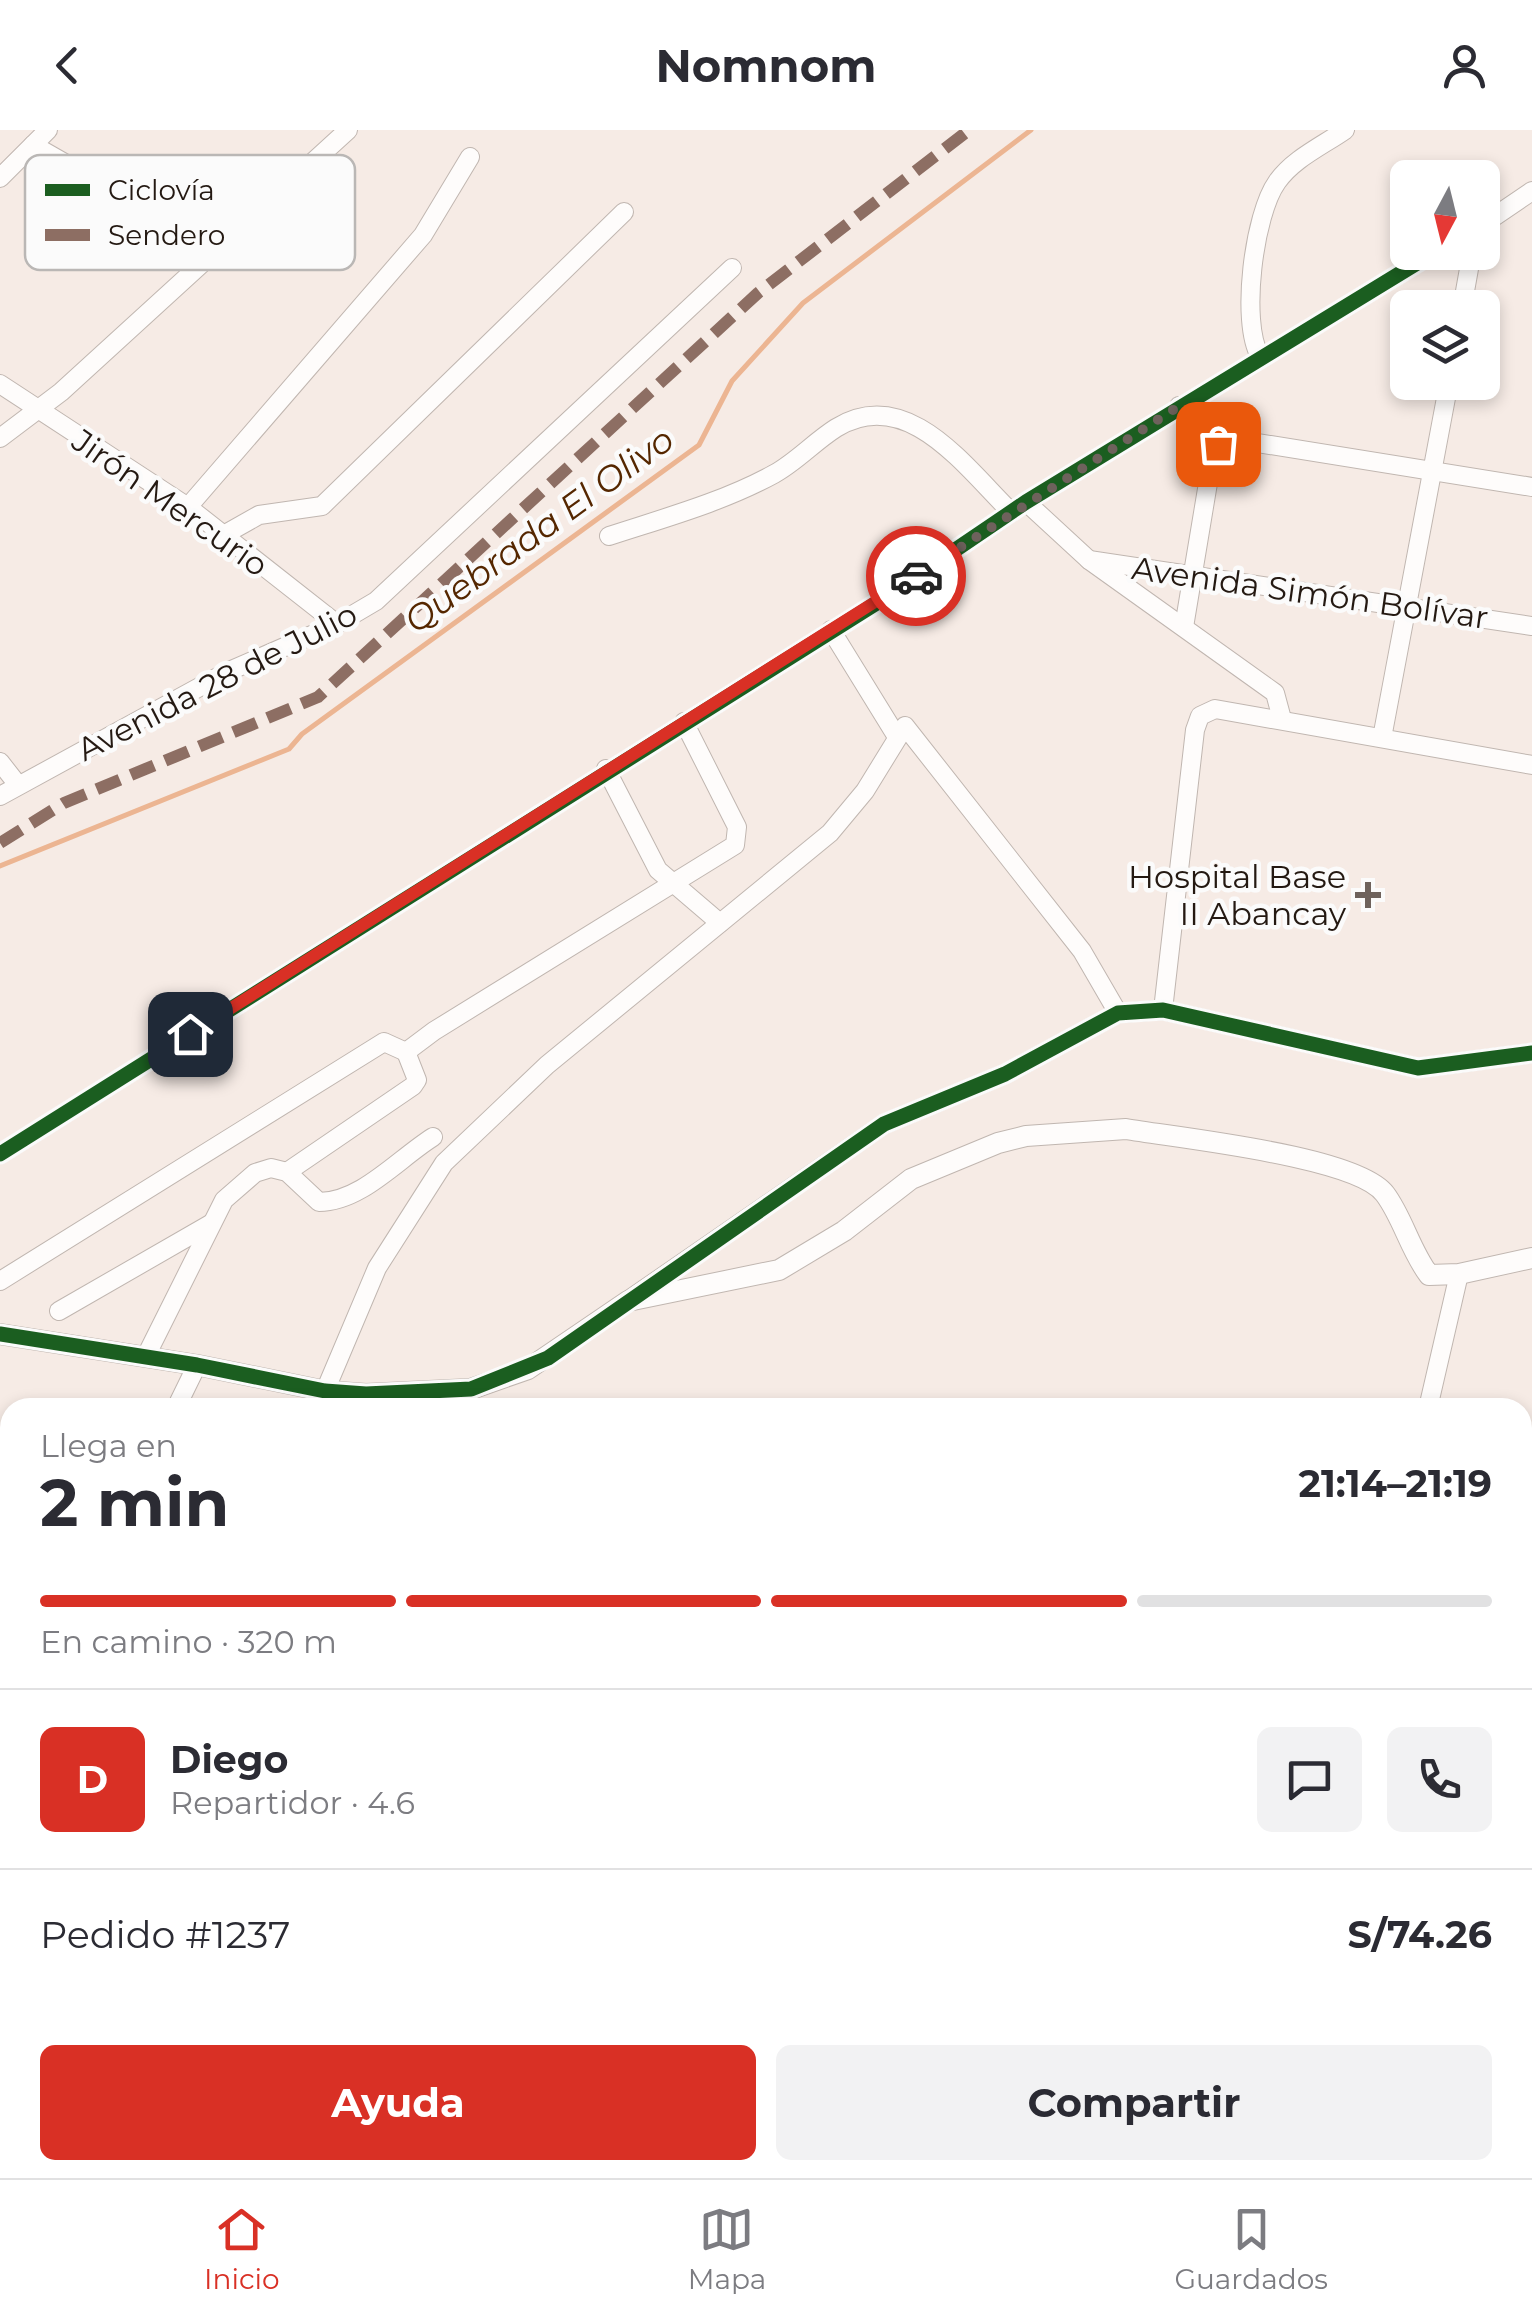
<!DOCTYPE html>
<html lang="es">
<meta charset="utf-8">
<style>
:root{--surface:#fff;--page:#f2f2f3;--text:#2b2b33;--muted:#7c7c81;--line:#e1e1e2;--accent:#d93025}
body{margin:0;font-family:Montserrat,sans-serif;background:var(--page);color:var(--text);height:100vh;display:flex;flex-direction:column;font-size:38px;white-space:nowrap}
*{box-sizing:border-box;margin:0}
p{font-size:32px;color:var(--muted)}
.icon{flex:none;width:55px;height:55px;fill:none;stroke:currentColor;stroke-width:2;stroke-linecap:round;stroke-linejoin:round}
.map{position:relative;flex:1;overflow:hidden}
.side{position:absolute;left:0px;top:1268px;width:1532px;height:782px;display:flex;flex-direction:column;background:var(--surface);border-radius:30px 30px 0 0;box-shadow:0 5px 15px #0003}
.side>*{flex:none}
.needle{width:65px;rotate:187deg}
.buttons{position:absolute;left:1390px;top:30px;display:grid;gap:20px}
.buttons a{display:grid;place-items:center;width:110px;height:110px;border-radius:15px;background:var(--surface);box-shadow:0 5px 15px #0003;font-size:50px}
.pin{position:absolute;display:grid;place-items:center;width:85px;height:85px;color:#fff;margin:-42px;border-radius:20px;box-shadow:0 5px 15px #0006}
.courier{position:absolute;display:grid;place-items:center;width:100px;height:100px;margin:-50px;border:8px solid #d93025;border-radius:50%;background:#fff;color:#222;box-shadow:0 2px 12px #0007}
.overview em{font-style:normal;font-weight:700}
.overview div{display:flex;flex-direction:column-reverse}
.overview{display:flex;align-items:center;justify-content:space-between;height:170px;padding:0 40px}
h1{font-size:65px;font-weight:700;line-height:75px}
.bar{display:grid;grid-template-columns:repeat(4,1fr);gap:15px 10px;align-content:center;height:120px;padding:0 40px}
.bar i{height:12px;border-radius:8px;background:var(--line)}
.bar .on{background:var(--accent)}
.bar p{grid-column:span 4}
.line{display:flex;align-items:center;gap:25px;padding:0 40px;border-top:2px solid var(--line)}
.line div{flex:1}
.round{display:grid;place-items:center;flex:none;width:105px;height:105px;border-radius:15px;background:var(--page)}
.cta{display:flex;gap:20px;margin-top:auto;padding:20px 40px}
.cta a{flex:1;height:115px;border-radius:15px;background:var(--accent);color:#fff;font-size:40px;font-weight:700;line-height:115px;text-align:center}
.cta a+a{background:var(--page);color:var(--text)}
header{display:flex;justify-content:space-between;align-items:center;height:130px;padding:0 40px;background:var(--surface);font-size:45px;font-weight:700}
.dock{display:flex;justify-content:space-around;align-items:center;height:140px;border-top:2px solid var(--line);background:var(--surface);font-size:28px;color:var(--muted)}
.dock a{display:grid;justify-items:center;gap:5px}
.dock .on{color:var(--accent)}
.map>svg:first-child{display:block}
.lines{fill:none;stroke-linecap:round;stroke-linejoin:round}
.stream{stroke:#ecb592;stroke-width:5}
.minor-casing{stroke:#c0b6b0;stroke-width:20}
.tertiary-casing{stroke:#c0b6b0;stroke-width:22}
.minor{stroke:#fefcfb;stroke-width:18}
.tertiary{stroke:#fefcfb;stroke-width:20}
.quiet{stroke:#8d6e63;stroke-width:12;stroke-dasharray:25 12;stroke-linecap:butt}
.cycleway-casing{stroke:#fbfbfb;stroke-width:21}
.cycleway{stroke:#1b5e20;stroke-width:15}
.done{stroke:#6e625c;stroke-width:10;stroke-dasharray:0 18}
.route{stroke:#d93025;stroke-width:12}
.poi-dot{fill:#6e625c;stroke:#fbfbfb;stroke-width:4}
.labels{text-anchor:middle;stroke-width:9;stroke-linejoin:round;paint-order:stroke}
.street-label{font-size:32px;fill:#241912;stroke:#fbfbfb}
.poi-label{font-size:32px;fill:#241912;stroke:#fbfbfb;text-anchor:end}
.water-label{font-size:35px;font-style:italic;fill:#552700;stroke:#fbfbfb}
.key{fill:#fbfbfb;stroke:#bab7b5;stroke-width:2.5}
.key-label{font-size:28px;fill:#241912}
</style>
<header><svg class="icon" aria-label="back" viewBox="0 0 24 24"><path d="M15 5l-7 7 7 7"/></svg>Nomnom<svg class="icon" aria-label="person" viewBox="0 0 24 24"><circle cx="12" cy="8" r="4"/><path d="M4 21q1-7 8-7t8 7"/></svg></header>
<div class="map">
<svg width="1532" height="2048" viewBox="0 0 1532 2048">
<rect width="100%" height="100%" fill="#f6ebe5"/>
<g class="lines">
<path class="stream" d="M0 736 289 619 302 604 699 315 732 251 803 173 1031 0"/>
<g class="minor-casing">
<g id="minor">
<path d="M33 15 217 120"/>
<path d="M0 48 48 0"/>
<path d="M1482 95 1532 61"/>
<path d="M1462 178 1472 122"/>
<path d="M1260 226C1240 192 1254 84 1277 52 1293 29 1322 16 1345 0"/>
<path d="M0 254 188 377 337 494"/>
<path d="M1179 276 1202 306 1219 314 1233 309 1532 357"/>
<path d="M0 308 61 262 348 0"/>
<path d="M1026 372 1089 430 1275 563 1282 589"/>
<path d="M188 377 423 105 470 27"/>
<path d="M609 406C664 388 723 372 774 344 796 332 814 312 836 298 907 254 965 337 1011 382"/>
<path d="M220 407 259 385 322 376 624 82"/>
<path d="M1089 430 1532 496"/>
<path d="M1184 497 1212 329 1219 314"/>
<path d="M831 500 897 607"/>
<path d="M1382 608 1449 252"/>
<path d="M0 632 18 655"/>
<path d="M606 639 658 740 720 793"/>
<path d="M0 666 227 542 337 494 376 471 732 138"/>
<path d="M1163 880 1195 600 1200 586 1215 579 1532 635"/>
<path d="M0 1024 880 471 1026 372 1435 122"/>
<path d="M287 1042 413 956 417 950 406 922 434 901 735 715 737 697 684 592"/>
<path d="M0 1151 384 912 406 922"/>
<path d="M630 1169 884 994 1005 944 1118 883 1163 880 1418 938 1532 923"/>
<path d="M59 1181 212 1093"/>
<path d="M146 1226 224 1070 255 1043 271 1038 287 1042 319 1072C361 1072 398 1029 433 1007"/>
<path d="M325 1261 377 1138 444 1033 547 935 830 703 865 661 905 596 1082 821 1118 883"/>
<path d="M176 1278 197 1235"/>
<path d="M1428 1278 1459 1144"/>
<path d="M0 1630 10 1606"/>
<path d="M0 1805 10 1807"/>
<path d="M1522 1818 1532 1812"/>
<path d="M1522 1998 1532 1992"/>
<path d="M485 2040 492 2048"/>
<path d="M773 2040 780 2048"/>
<path d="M1047 2040 1051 2048"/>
<path d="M83 2048 94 2040"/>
<path d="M532 2048 539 2040"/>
<path d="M687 2048 691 2040"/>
<path d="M866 2048 872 2040"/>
<path d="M1024 2048 1029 2040"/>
</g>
</g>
<g class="tertiary-casing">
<path id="tertiary" d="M0 1204 197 1235 325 1261 366 1264 471 1259 528 1239 628 1171 779 1140 844 1101 911 1049 998 1013 1026 1006 1126 999C1177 1008 1357 1026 1385 1064 1403 1088 1410 1120 1429 1145L1459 1144 1532 1128"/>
</g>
<use href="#minor" class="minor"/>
<use href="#tertiary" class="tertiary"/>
<path class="quiet" d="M0 713 64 673 318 567 758 163 969 0"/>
<g class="cycleway-casing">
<g id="cycleway">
<path d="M0 1024 880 471 1026 372 1435 122"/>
<path d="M0 1204 197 1235 325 1261 366 1264 471 1259 548 1228 884 994 1005 944 1118 883 1163 880 1418 938 1532 923"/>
</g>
</g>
<use href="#cycleway" class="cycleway"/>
</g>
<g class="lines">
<path class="done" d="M916 446 1179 276 1202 306 1218 314"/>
<path class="route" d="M190 904 916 446"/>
</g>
<path class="poi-dot" d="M1363 750h10v10h10v10h-10v10h-10v-10h-10v-10h10z"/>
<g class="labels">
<g class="street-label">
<text transform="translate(170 373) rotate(35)" y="11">Jirón Mercurio</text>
<text transform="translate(1310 463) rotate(8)" y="11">Avenida Simón Bolívar</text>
<text transform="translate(217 552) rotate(-27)" y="11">Avenida 28 de Julio</text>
</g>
<g class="poi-label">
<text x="1346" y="758">Hospital Base<tspan x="1346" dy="37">II Abancay</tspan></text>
</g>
<g class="water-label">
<text transform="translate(539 400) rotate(-36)" y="12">Quebrada El Olivo</text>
</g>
</g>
<rect x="25" y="25" width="330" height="115" rx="15" class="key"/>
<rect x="45" y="54" width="45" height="12" fill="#1b5e20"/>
<rect x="45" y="99" width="45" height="12" fill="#8d6e63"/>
<g class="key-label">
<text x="108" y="70">Ciclovía</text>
<text x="108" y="115">Sendero</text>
</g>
</svg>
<div class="buttons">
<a><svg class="needle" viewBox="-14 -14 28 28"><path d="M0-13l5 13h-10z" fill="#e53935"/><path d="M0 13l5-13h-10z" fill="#7c7c81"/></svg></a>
<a><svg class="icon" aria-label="layers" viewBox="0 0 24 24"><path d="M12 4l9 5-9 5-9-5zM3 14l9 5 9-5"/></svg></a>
</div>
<div class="pin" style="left:1218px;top:314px;background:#ea580c"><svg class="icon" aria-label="bag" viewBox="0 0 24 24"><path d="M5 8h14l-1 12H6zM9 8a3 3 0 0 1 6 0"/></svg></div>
<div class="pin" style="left:190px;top:904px;background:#1f2937"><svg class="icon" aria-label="home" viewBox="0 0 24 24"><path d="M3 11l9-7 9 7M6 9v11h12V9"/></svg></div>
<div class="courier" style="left:916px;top:446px"><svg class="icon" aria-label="car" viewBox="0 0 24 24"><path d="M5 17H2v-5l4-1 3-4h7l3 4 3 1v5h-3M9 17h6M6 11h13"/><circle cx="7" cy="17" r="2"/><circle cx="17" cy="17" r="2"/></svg></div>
<section class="side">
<div class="overview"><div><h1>2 min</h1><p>Llega en</p></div><em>21:14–21:19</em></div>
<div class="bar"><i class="on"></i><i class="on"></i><i class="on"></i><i></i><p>En camino · 320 m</p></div>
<div class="line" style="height:180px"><b class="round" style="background:var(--accent);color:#fff">D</b><div><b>Diego</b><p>Repartidor · 4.6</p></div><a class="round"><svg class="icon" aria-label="chat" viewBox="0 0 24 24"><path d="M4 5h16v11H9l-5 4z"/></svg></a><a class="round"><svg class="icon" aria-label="phone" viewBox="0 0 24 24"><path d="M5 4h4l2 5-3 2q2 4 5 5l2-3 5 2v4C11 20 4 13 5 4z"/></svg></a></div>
<div class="line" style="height:130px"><div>Pedido #1237</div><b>S/74.26</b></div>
<div class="cta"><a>Ayuda</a><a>Compartir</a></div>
</section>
</div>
<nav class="dock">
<a class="on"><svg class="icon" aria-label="home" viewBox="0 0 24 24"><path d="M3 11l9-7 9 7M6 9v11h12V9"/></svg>Inicio</a>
<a><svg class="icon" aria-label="map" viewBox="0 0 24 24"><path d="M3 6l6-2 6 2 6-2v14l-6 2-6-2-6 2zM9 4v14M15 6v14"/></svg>Mapa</a>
<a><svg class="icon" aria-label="saved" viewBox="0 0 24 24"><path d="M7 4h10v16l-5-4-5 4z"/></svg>Guardados</a>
</nav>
